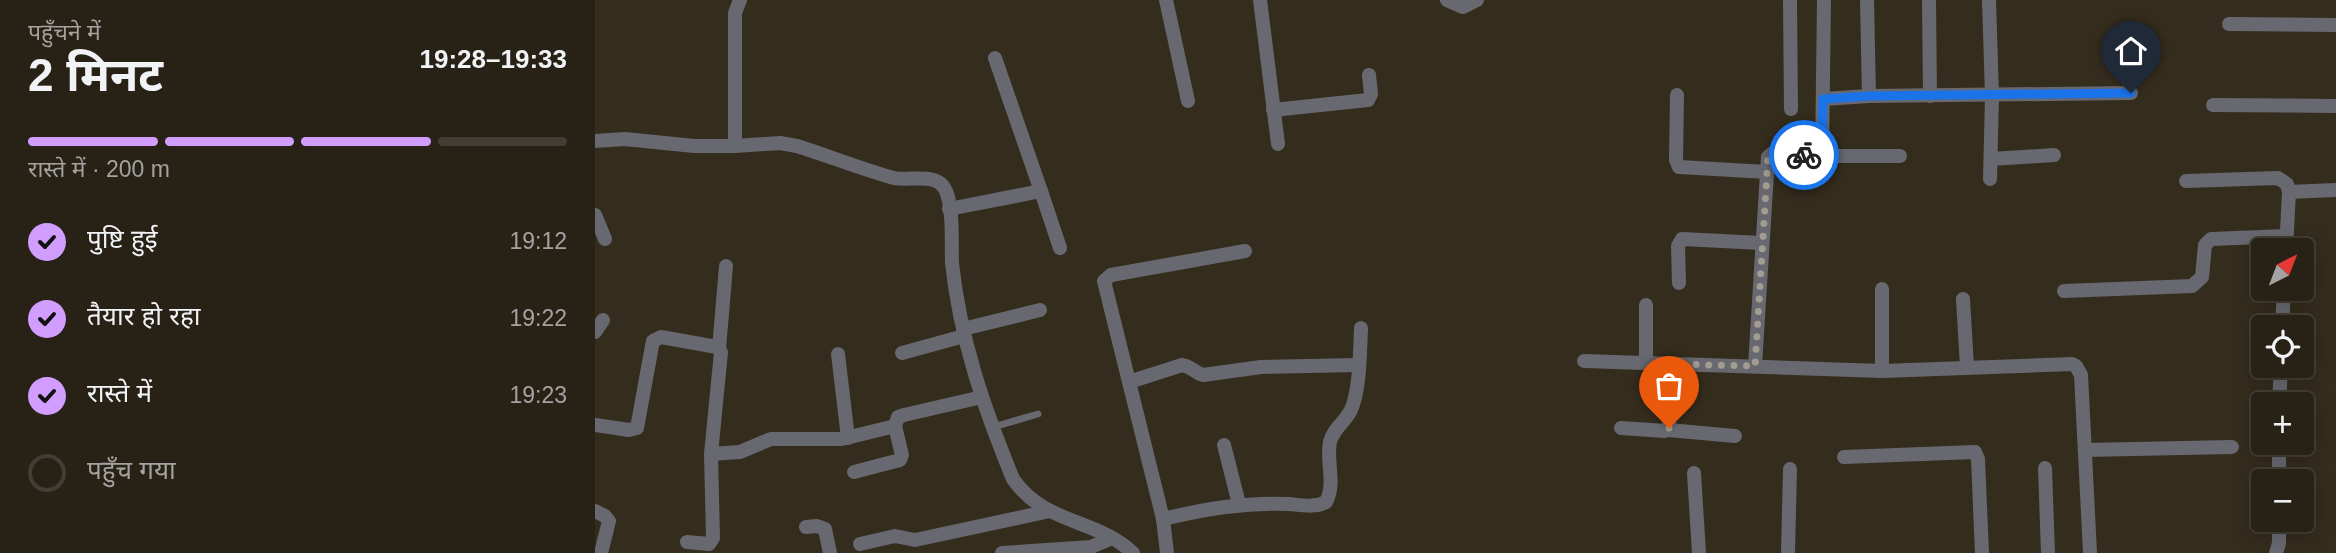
<!DOCTYPE html>
<html lang="hi">
<meta charset="utf-8">
<style>
:root{--surface:#272116;--page:#2f291f;--text:#f1f3f6;--muted:#a4a3a1;--line:#433e35;--accent:#d19dfe}
body{margin:0;font-family:Arial,"Noto Sans Devanagari",sans-serif;background:var(--page);color:var(--text);height:100vh;display:flex;flex-direction:column;font-size:26px;white-space:nowrap}
*{box-sizing:border-box;margin:0}
p{font-size:23px;color:var(--muted)}
.icon{flex:none;width:38px;height:38px;fill:none;stroke:currentColor;stroke-width:2;stroke-linecap:round;stroke-linejoin:round}
.map{position:relative;flex:1;overflow:hidden}
.sheet{display:flex;flex-direction:column;background:var(--surface);width:595px}
.sheet>*{flex:none}
.needle{width:46px;rotate:42deg}
.tools{position:absolute;left:1656px;top:238px;display:grid;gap:14px}
.tools a{display:grid;place-items:center;width:63px;height:63px;border-radius:7px;background:var(--surface);box-shadow:0 4px 18px #0003,0 0 0 2px var(--line);font-size:35px}
.pin{position:absolute;display:grid;place-items:center;width:60px;height:60px;color:#fff;margin:-72px -30px;border-radius:50% 50% 50% 0;rotate:-45deg;box-shadow:0 0 7px #0007}
.pin .icon{rotate:45deg}
.courier{position:absolute;display:grid;place-items:center;width:70px;height:70px;margin:-35px;border:5px solid #1a73e8;border-radius:50%;background:#fff;color:#222;box-shadow:0 2px 9px #0007}
.overview em{font-style:normal;font-weight:700}
.overview div{display:flex;flex-direction:column-reverse}
.overview{display:flex;align-items:center;justify-content:space-between;height:119px;padding:0 28px}
h1{font-size:46px;font-weight:700;line-height:52px}
.bar{display:grid;grid-template-columns:repeat(4,1fr);gap:10px 7px;align-content:center;height:84px;padding:0 28px}
.bar i{height:9px;border-radius:5px;background:var(--line)}
.bar .active{background:var(--accent)}
.bar p{grid-column:span 4}
ol{padding:0 28px;list-style:none}
li{display:flex;align-items:center;gap:21px;height:77px}
li p{margin-inline-start:auto}
li .icon{padding:7px;border-radius:50%;background:var(--accent);color:#111;stroke-width:4}
li:last-child{color:var(--muted)}
li i{width:38px;height:38px;border:4px solid var(--line);border-radius:50%}
main{display:flex;flex:1;min-height:0}
.map>svg:first-child{display:block}
.lines{fill:none;stroke-linecap:round;stroke-linejoin:round}
.lane{stroke:#686870;stroke-width:7}
.street{stroke:#686870;stroke-width:14}
.done{stroke:#a29c91;stroke-width:7;stroke-dasharray:0 12.6}
.route{stroke:#1a73e8;stroke-width:9}
</style>
<main>
<section class="sheet">
<div class="overview"><div><h1>2 मिनट</h1><p>पहुँचने में</p></div><em>19:28–19:33</em></div>
<div class="bar"><i class="active"></i><i class="active"></i><i class="active"></i><i></i><p>रास्ते में · 200 m</p></div>
<ol>
<li><svg class="icon" aria-label="check" viewBox="0 0 24 24"><path d="M5 12l5 5 9-10"/></svg>पुष्टि हुई<p>19:12</p></li>
<li><svg class="icon" aria-label="check" viewBox="0 0 24 24"><path d="M5 12l5 5 9-10"/></svg>तैयार हो रहा<p>19:22</p></li>
<li><svg class="icon" aria-label="check" viewBox="0 0 24 24"><path d="M5 12l5 5 9-10"/></svg>रास्ते में<p>19:23</p></li>
<li><i></i>पहुँच गया</li>
</ol>
</section>
<div class="map">
<svg width="1741" height="553" viewBox="0 0 1741 553">
<rect width="100%" height="100%" fill="#342c1d"/>
<g class="lines">
<path class="lane" d="M398 427 443 414"/>
<g class="street">
<path d="M571 0 593 101"/>
<path d="M665 0 683 144"/>
<path d="M852 0 868 7 882 0"/>
<path d="M1195 0 1196 109"/>
<path d="M1272 0 1274 96"/>
<path d="M1334 0 1335 96"/>
<path d="M1394 0 1397 96 1395 179"/>
<path d="M1634 24 1741 25"/>
<path d="M400 58 446 191"/>
<path d="M1082 95 1081 160 1084 167 1172 172"/>
<path d="M1228 99 1274 96 1536 93"/>
<path d="M1618 105 1741 106"/>
<path d="M678 110 773 100 776 94 774 75"/>
<path d="M0 141 30 139 99 146H140V13L145 0"/>
<path d="M140 146 185 143 202 146C234 156 266 169 299 178 313 181 334 174 346 184 360 196 356 245 357 263 365 339 389 408 418 479 450 525 501 518 538 553"/>
<path d="M1227 156 1229 0"/>
<path d="M1396 159 1459 155"/>
<path d="M1591 181 1683 178 1692 184 1694 192"/>
<path d="M354 209 446 191 465 248"/>
<path d="M0 215 10 239"/>
<path d="M1691 250 1694 192 1741 190"/>
<path d="M1084 283 1083 246 1087 239 1167 243"/>
<path d="M1287 289V371"/>
<path d="M1469 291 1597 286 1607 277 1610 245 1616 239 1691 236"/>
<path d="M1368 299 1372 367"/>
<path d="M1051 305V363"/>
<path d="M1687 327 1689 289"/>
<path d="M368 329 445 310"/>
<path d="M0 332 8 320"/>
<path d="M124 349 131 266"/>
<path d="M307 353 369 336"/>
<path d="M243 354 253 438"/>
<path d="M989 361 1287 371 1477 364 1481 366 1486 375 1495 553"/>
<path d="M1160 366 1173 157 1179 152 1227 156H1305"/>
<path d="M534 382 587 365C596 366 600 373 608 375L666 367 764 365"/>
<path d="M1684 404 1686 366"/>
<path d="M0 425 34 430 42 428 57 346 58 341 66 337 122 347 126 352 116 454 145 452 176 439H247L300 426 303 417 309 415 387 397"/>
<path d="M1026 428 1070 431 1074 428 1077 364"/>
<path d="M1073 430 1140 436"/>
<path d="M629 445 644 504"/>
<path d="M1490 450 1637 447"/>
<path d="M1249 457 1380 452 1383 459 1387 553"/>
<path d="M1450 468 1453 553"/>
<path d="M259 472 305 460 307 455 300 426"/>
<path d="M1099 473 1104 553"/>
<path d="M1684 481V443"/>
<path d="M0 511 10 516 14 521 6 553"/>
<path d="M568 519C610 509 650 502 694 504 706 505 720 508 731 502 741 483 731 462 735 442 738 429 750 422 756 410 765 390 765 351 766 328"/>
<path d="M211 527 222 526 230 529 235 553"/>
<path d="M92 542 114 544 118 538 116 454"/>
<path d="M265 544 300 536 320 540 455 511"/>
<path d="M407 553 496 547 517 538"/>
<path d="M572 553 568 519 509 281 516 275 650 251"/>
<path d="M1193 553 1195 469"/>
<path d="M1681 553 1684 543V520"/>
</g>
</g>
<g class="lines">
<path class="done" d="M1074 428 1077 364 1160 366 1173 157 1179 152 1209 155"/>
<path class="route" d="M1209 155 1227 156 1228 99 1274 96 1536 93"/>
</g>
</svg>
<div class="tools">
<a><svg class="needle" viewBox="-14 -14 28 28"><path d="M0-13l5 13h-10z" fill="#e53935"/><path d="M0 13l5-13h-10z" fill="#a4a3a1"/></svg></a>
<a><svg class="icon" aria-label="locate" viewBox="0 0 24 24"><circle cx="12" cy="12" r="6"/><path d="M12 2v4M12 18v4M2 12h4M18 12h4"/></svg></a>
<a>+</a>
<a>−</a>
</div>
<div class="pin" style="left:1074px;top:428px;background:#ea580c"><svg class="icon" aria-label="bag" viewBox="0 0 24 24"><path d="M5 8h14l-1 12H6zM9 8a3 3 0 0 1 6 0"/></svg></div>
<div class="pin" style="left:1536px;top:93px;background:#1f2937"><svg class="icon" aria-label="home" viewBox="0 0 24 24"><path d="M3 11l9-7 9 7M6 9v11h12V9"/></svg></div>
<div class="courier" style="left:1209px;top:155px"><svg class="icon" aria-label="bike" viewBox="0 0 24 24"><circle cx="6" cy="16" r="4"/><circle cx="18" cy="16" r="4"/><path d="M6 16l4-8h5l3 8M10 8l3 8H6M13 5h3"/></svg></div>
</div>
</main>
